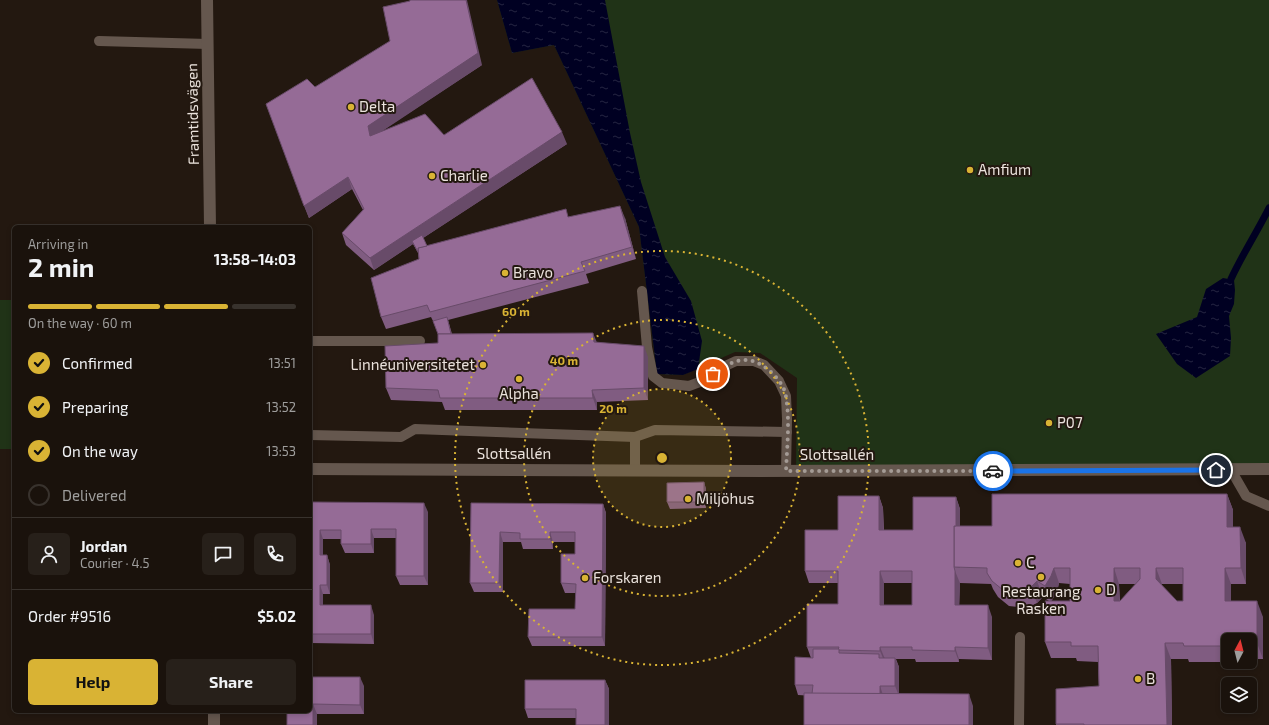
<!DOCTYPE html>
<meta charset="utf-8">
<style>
:root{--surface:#1a120c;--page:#27201a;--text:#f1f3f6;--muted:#9f9e9d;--line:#38322d;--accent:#d9b334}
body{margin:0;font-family:"Exo 2",sans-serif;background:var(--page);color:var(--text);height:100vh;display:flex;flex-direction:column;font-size:15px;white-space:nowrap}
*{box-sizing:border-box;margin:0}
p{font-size:13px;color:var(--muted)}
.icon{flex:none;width:22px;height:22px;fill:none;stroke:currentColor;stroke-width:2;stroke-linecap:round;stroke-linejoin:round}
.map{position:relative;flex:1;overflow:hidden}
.side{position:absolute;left:12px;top:225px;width:300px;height:488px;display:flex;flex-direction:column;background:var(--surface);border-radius:6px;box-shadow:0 2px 6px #0003,0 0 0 1px var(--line)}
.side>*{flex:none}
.needle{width:26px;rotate:7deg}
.controls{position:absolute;left:1221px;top:633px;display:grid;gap:8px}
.controls a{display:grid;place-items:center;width:36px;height:36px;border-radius:6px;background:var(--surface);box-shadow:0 2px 6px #0003,0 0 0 1px var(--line);font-size:20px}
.pin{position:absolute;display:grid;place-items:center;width:34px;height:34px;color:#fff;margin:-17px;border:2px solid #fff;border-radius:50%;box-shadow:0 1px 4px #0007}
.courier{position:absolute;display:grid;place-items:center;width:40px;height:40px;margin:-20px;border:3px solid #1a73e8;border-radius:50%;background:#fff;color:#222;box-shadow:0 1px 5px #0007}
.overview em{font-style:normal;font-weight:700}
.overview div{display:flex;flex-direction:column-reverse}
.overview{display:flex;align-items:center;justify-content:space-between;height:68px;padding:0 16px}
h1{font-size:26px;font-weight:700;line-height:30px}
.bar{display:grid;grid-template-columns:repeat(4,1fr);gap:6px 4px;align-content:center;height:48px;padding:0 16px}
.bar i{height:5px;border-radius:3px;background:var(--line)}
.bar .current{background:var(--accent)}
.bar p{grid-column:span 4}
.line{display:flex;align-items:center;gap:10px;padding:0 16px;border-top:1px solid var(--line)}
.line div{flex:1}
.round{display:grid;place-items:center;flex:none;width:42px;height:42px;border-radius:6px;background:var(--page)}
ol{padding:0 16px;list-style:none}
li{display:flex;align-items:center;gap:12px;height:44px}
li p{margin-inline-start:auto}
li .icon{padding:4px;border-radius:50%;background:var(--accent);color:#111;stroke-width:4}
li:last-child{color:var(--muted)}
li i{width:22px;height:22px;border:2px solid var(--line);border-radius:50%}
.primary-button{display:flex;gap:8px;margin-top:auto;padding:8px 16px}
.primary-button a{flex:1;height:46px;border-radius:6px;background:var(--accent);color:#111;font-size:16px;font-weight:700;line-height:46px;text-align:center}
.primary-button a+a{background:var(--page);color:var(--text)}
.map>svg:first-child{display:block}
.grass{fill:#203317}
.water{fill:url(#water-ripples)}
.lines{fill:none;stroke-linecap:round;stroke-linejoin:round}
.stream{stroke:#002;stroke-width:7}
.lane{stroke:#65574e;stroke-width:10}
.street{stroke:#65574e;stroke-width:12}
.wall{fill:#805c81;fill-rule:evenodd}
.shaded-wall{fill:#684b69}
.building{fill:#956b96;stroke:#684b69;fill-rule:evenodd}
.done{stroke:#a49b95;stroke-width:4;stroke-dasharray:0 7.2}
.route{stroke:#1a73e8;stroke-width:5}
.ring{fill:none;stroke:#d9b334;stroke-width:2;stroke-dasharray:2 4}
.poi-dot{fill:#d9b334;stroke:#231810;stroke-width:1.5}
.labels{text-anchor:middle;stroke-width:4;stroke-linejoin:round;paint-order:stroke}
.poi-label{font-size:15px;fill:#eae2dc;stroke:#231810;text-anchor:start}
.street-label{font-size:15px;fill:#eae2dc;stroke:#231810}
.centre{fill:#d9b334;stroke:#231810;stroke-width:2}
.ring-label{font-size:12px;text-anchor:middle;font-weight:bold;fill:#d9b334;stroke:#231810;stroke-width:4;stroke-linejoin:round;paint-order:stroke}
</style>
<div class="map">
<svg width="1269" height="725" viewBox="0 0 1269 725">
<defs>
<pattern id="water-ripples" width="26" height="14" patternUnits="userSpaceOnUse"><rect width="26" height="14" fill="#002"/><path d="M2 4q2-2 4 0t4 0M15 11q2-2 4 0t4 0" fill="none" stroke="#252542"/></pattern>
</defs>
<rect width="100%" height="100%" fill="#231810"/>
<g class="grass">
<path d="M497 0H1269V471H796L797 378 760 353 735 352 683 375 657 374 639 227 554 45 512 53Z"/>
<rect x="0" y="300" width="14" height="149"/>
</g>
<g class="water">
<path d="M497 0H605L630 133 641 182 665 257 691 301 702 341 698 369 683 375 657 374 639 227 554 45 512 53Z"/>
<path d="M1223 278 1234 280 1235 290 1234 304 1229 316 1231 338 1230 356 1196 378 1177 364 1156 334 1197 317 1206 289Z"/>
</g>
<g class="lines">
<path class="stream" d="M1231 279C1242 255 1257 232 1269 208"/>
<g class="lane">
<path d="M99 41 208 44"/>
<path d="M642 291 647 347 653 376 662 383 689 386 705 380 721 368 736 361H754L764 365 779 381 786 396 787 419 786 471"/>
<path d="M310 341H420"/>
<path d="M310 435 401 437 415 429 635 437 655 430 787 432"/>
<path d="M635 470V437"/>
<path d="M1231 470 1246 496 1269 506"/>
<path d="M1019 725 1020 637"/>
</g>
<g class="street">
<path d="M207 0 210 227"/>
<path d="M310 469 759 471 1269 469"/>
<path d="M214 711V725"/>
</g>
</g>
<g class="wall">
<path d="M482 65 380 132 444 135 567 144 423 238 427 246 568 217 625 218 636 259 586 274 589 283 448 320 452 334 597 342 648 357V400L597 402V410H445L442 402 391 400 386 388 438 343V334L434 323 431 317 386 329 381 317 419 259 418 253 413 244 374 270 346 245 342 233 363 210 352 189 309 218 266 104 315 87Z"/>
<path d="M704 482 706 489V508L670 509 667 502Z"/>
<path d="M1227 494 1233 510V527L1246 543V584H1231V601L1263 617V659H1250V640H1228V662H1189L1188 659H1171L1172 725H1056V724L1099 686 1098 662 1077 661 1076 658H1051L1045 642 1049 601 1043 597 1037 603 1029 607H1019L1009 606 998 597 993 589 991 584 960 583 959 605 992 617V660L959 659V662H916L915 659H896L899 667V694L973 706 798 695 795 685 811 658 807 647 838 604V583H809L805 571 838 530 879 496 883 508 884 530H913L956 497 960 509V526H992ZM884 583H912V605H884ZM1059 583 1070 584V601H1051L1057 592ZM1119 584H1136L1120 601ZM1162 584H1183V601H1177L1162 586Z"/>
<path d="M310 502 428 512V585H400L396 576V538H374V553H345L341 544V539H323V555H327L330 565V594H323V605L374 615V644L310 643Z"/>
<path d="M471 503 603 504 606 513 605 646H532L528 637 575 609 576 593H565L561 583 575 554V542H553V549H523L521 542H503V592H474L470 583Z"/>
<path d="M310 677 364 686V714H317L287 725Z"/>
<path d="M605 680 609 689 576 718H528L525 709Z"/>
</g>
<g class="shaded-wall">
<path d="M466 0H467L482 65 372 138 370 136 368 126Z"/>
<path d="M562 132 567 144 414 244 412 241 413 244 374 270 370 258Z"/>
<path d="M348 177 352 189 309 218 304 206Z"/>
<path d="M620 206 625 218 636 259 632 247Z"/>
<path d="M593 333 598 345 594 342Z"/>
<path d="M644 346 648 357V400L644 388Z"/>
<path d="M592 390 597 402V410L593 398Z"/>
<path d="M704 482 706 489V508L704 502Z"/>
<path d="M1227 494 1233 510V543L1227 527Z"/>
<path d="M879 496 883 508 884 542 879 530Z"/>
<path d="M956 497 960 509V568L955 567Z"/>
<path d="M424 503 428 512V585L424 576Z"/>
<path d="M603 504 606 513 605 646 602 637Z"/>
<path d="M1240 527 1246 543V584L1241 568Z"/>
<path d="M371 529 374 538V553L371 544Z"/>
<path d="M320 530 323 539V565L320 555Z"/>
<path d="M500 532 503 542V592L499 583Z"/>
<path d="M550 532 553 542V549L550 539Z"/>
<path d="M327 555 330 565V594L327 585Z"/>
<path d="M1054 568 1059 583 1057 592 1051 602 1045 586Z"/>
<path d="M1114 568 1119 584 1120 617 1114 601Z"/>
<path d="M1156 568 1162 584 1161 595 1156 579Z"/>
<path d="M1225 568 1231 584V617L1225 601Z"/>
<path d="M880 571 884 583V617L880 605Z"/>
<path d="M955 571 960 583 959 617 955 605Z"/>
<path d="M1037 581 1043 597 1037 603 1031 587Z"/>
<path d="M320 585 323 594V615L320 605Z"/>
<path d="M1257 601 1263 617V659L1257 643Z"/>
<path d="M371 605 374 615V644L371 634Z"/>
<path d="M988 605 992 617V660L988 648Z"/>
<path d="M1165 643 1171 659 1172 725H1167Z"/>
<path d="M1226 643 1228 650V652L1226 646Z"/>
<path d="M880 647 885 659V663L880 651Z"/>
<path d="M955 647 959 659V662L955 651Z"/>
<path d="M895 658 899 667V696L895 686Z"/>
<path d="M360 677 364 686V714L360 705Z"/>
<path d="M605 680 609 689V725H605Z"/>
<path d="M880 686 883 695 880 696Z"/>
<path d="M969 694 973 706V725H969Z"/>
<path d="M313 704 317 714V725H313Z"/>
</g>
<g class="building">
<path d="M410 0H466L478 53 368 126 370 136 425 114 444 135 532 78 562 132 370 258 342 233 364 209 348 177 304 206 266 104 307 79 315 87 390 41 383 7 410 1Z"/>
<path d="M620 206 632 247 581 262 585 271 430 312 427 305 381 317 371 278 419 259 418 248 566 209 568 217Z"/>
<path d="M422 235 427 246 418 248V252L412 241Z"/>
<path d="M447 317 451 334H438L433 321Z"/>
<path d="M593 333 594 342 644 346V388L592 390 593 398H440L438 390 386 388 385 346 438 343V334Z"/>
<path d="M704 482V502H667V483Z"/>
<path d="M992 494H1227V527H1240L1241 568H1225V601H1257V643H1250V640H1228V643H1226V646H1184L1183 643H1165L1167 725H1084V724H1056V689L1099 686 1098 646H1071V642H1045V601H1070V568H1054L1051 576 1045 586 1037 581 1031 587 1023 591 1013 592 1003 590 992 581 987 573V568L954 567V526H992ZM1114 568H1140V579L1120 601H1114ZM1156 568H1183V601H1177L1156 579Z"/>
<path d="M838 496H879V530H913V497H956V526H954V567L955 571V605H988V648L955 647V651L912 650V647H880V651L838 650 839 647H807V604H838V571H805V530H838ZM880 571H912V605H880Z"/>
<path d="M310 502 424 503V576H396V529H371V544H341V530H320V555H327V585H320V605H371V634H310Z"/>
<path d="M471 503 603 504 602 637H528L529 609H575L576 584 561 583V554H575V532H550V539H520V533L500 532 499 583H470Z"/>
<path d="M813 649H839V653L879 654V658H895V686H880V694H812L813 685H795V657L813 658Z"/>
<path d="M310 677H360V705L313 704V725H287V711H310Z"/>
<path d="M525 680H605V725H576V709H525Z"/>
<path d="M804 693 969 694V725H804Z"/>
</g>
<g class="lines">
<path class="done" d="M713 374C735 358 751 353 773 374 779 380 785 388 786 397 790 421 787 447 786 471H993"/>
<path class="route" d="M993 471 1216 470"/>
</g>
<circle cx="662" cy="458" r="69" fill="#d9b334" fill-opacity=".12"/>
<g class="ring">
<circle cx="662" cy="458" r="69"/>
<circle cx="662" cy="458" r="138"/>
<circle cx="662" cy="458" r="207"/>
</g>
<g class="poi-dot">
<circle cx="351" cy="107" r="4"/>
<circle cx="970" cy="170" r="4"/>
<circle cx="432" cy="176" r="4"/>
<circle cx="505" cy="273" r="4"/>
<circle cx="483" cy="365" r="4"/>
<circle cx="519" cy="379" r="4"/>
<circle cx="1049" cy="423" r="4"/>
<circle cx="688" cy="499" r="4"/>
<circle cx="1018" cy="563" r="4"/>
<circle cx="1041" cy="577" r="4"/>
<circle cx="585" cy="578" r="4"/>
<circle cx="1098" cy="590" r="4"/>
<circle cx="1138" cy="679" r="4"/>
</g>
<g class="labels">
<g class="poi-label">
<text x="359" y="112">Delta</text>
<text x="978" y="175">Amfium</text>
<text x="440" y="181">Charlie</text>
<text x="513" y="278">Bravo</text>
<text x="475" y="370" text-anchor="end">Linnéuniversitetet</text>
<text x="519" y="399" text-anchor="middle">Alpha</text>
<text x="1057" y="428">P07</text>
<text x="696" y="504">Miljöhus</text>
<text x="1026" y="568">C</text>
<text x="593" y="583">Forskaren</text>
<text x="1106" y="595">D</text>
<text x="1041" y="597" text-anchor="middle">Restaurang<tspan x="1041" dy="17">Rasken</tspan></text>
<text x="1146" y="684">B</text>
</g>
<g class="street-label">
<text transform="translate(193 114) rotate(-91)" y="5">Framtidsvägen</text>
<text x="514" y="459">Slottsallén</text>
<text x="837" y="460">Slottsallén</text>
</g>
</g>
<circle cx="662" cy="458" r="6" class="centre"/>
<g class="ring-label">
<text x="516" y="316">60 m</text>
<text x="564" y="365">40 m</text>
<text x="613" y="413">20 m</text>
</g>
</svg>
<div class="controls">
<a><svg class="needle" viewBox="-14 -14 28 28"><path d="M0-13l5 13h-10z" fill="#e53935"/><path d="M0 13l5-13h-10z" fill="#9f9e9d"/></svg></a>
<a><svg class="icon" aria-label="layers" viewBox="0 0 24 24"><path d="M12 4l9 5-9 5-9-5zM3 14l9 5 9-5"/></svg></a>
</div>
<div class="pin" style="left:713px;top:374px;background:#ea580c"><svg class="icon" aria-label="bag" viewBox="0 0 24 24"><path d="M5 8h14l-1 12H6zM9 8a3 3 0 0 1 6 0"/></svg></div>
<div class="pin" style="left:1216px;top:470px;background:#1f2937"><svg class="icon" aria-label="home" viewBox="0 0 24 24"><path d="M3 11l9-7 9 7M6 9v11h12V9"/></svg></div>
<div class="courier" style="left:993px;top:471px"><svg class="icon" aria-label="car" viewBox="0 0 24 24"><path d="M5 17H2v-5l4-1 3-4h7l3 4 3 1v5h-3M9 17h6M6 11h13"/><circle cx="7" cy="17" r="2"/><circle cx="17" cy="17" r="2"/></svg></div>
<section class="side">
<div class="overview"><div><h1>2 min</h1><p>Arriving in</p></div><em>13:58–14:03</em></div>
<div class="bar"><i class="current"></i><i class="current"></i><i class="current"></i><i></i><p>On the way · 60 m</p></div>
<ol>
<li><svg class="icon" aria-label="check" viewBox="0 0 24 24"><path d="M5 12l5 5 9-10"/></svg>Confirmed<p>13:51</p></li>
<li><svg class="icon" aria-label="check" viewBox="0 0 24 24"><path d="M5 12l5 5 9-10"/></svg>Preparing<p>13:52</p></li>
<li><svg class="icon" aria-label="check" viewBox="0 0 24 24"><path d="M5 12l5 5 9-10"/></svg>On the way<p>13:53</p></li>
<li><i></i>Delivered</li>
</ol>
<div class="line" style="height:72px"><a class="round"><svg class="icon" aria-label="person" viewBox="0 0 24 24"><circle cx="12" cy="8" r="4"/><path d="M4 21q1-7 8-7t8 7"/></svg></a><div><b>Jordan</b><p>Courier · 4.5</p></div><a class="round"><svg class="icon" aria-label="chat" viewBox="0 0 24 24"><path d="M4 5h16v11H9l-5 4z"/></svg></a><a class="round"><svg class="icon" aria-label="phone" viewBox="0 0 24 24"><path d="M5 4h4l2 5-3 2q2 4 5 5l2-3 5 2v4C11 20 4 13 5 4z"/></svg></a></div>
<div class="line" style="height:52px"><div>Order #9516</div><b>$5.02</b></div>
<div class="primary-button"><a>Help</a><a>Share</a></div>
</section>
</div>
